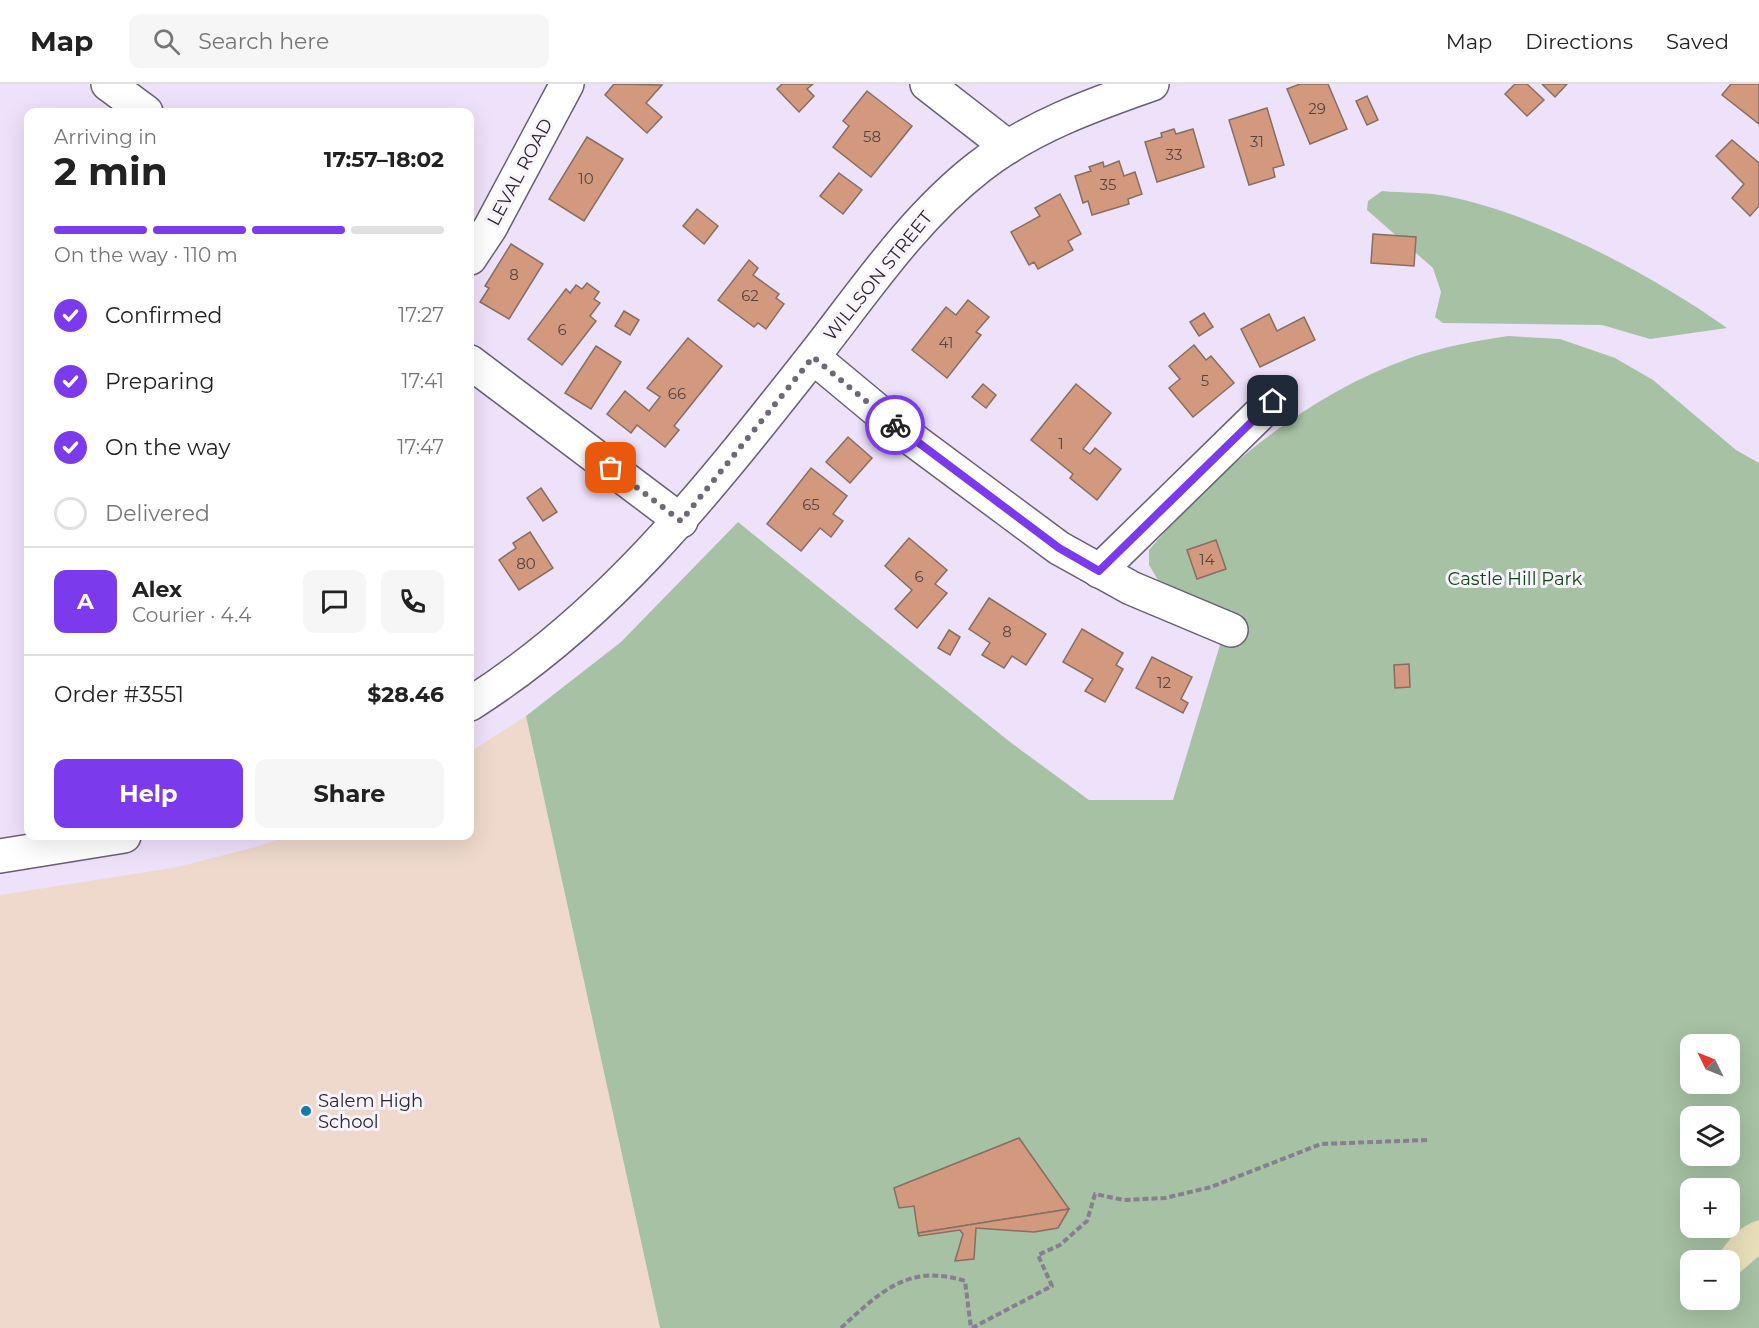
<!DOCTYPE html>
<meta charset="utf-8">
<style>
:root{--surface:#fff;--page:#f6f6f6;--text:#222;--muted:#767676;--line:#e0e0e0;--accent:#7c3aed}
body{margin:0;font-family:Montserrat,sans-serif;background:var(--page);color:var(--text);height:100vh;display:flex;flex-direction:column;font-size:22px;white-space:nowrap}
*{box-sizing:border-box;margin:0}
p{font-size:20px;color:var(--muted)}
.icon{flex:none;width:33px;height:33px;fill:none;stroke:currentColor;stroke-width:2;stroke-linecap:round;stroke-linejoin:round}
.map{position:relative;flex:1;overflow:hidden}
.side{position:absolute;left:24px;top:24px;width:450px;height:732px;display:flex;flex-direction:column;background:var(--surface);border-radius:12px;box-shadow:0 6px 24px #0002}
.side>*{flex:none}
.needle{width:39px;rotate:313deg}
.buttons{position:absolute;left:1680px;top:950px;display:grid;gap:12px}
.buttons a{display:grid;place-items:center;width:60px;height:60px;border-radius:12px;background:var(--surface);box-shadow:0 6px 24px #0002;font-size:30px}
.pin{position:absolute;display:grid;place-items:center;width:51px;height:51px;color:#fff;margin:-26px;border-radius:12px;box-shadow:0 3px 9px #0006}
.courier{position:absolute;display:grid;place-items:center;width:60px;height:60px;margin:-30px;border:4px solid #7c3aed;border-radius:50%;background:#fff;color:#222;box-shadow:0 2px 8px #0007}
.head em{font-style:normal;font-weight:700}
.head div{display:flex;flex-direction:column-reverse}
.head{display:flex;align-items:center;justify-content:space-between;height:102px;padding:0 30px}
h1{font-size:39px;font-weight:700;line-height:45px}
.bar{display:grid;grid-template-columns:repeat(4,1fr);gap:9px 6px;align-content:center;height:72px;padding:0 30px}
.bar i{height:8px;border-radius:4px;background:var(--line)}
.bar .selected{background:var(--accent)}
.bar p{grid-column:span 4}
.line{display:flex;align-items:center;gap:15px;padding:0 30px;border-top:2px solid var(--line)}
.line div{flex:1}
.round{display:grid;place-items:center;flex:none;width:63px;height:63px;border-radius:12px;background:var(--page)}
ol{padding:0 30px;list-style:none}
li{display:flex;align-items:center;gap:18px;height:66px}
li p{margin-inline-start:auto}
li .icon{padding:6px;border-radius:50%;background:var(--accent);color:#fff;stroke-width:4}
li:last-child{color:var(--muted)}
li i{width:33px;height:33px;border:3px solid var(--line);border-radius:50%}
.primary-button{display:flex;gap:12px;margin-top:auto;padding:12px 30px}
.primary-button a{flex:1;height:69px;border-radius:12px;background:var(--accent);color:#fff;font-size:24px;font-weight:700;line-height:69px;text-align:center}
.primary-button a+a{background:var(--page);color:var(--text)}
header{display:flex;align-items:center;gap:36px;box-sizing:border-box;height:84px;padding:0 30px;background:var(--surface);border-bottom:2px solid var(--line)}
header strong{font-size:28px}
nav{display:flex;gap:33px;margin-inline-start:auto;font-size:21px}
.search{width:420px;height:54px;background:var(--page);display:flex;align-items:center;gap:15px;box-sizing:border-box;padding:0 21px;border-radius:12px;color:var(--muted);font-size:22px}
.map>svg:first-child{display:block}
.education{fill:#efd9cc}
.green{fill:#a6c1a4;fill-rule:evenodd}
.sand{fill:#e8deb9}
.building{fill:#d2997f;stroke:#876e62;stroke-width:1.5}
.lines{fill:none;stroke-linecap:round;stroke-linejoin:round}
.minor-casing{stroke:#695f74;stroke-width:36}
.tertiary-casing{stroke:#695f74;stroke-width:36}
.path{stroke:#877f8f;stroke-width:4;stroke-dasharray:6 3;stroke-linecap:butt}
.minor{stroke:#fff;stroke-width:33}
.tertiary{stroke:#fff;stroke-width:33}
.done{stroke:#6f6877;stroke-width:6;stroke-dasharray:0 10.8}
.route{stroke:#7c3aed;stroke-width:8}
.poi-dot{fill:#167aa6;stroke:#f8f3fd;stroke-width:2}
.labels{text-anchor:middle;stroke-width:6;stroke-linejoin:round;paint-order:stroke}
.number-label{font-size:15px;fill:#544}
.street-label{font-size:18px;fill:#2b2730;stroke:#f8f3fd}
.park-label{font-size:18px;fill:#0c4a10;stroke:#f8f3fd}
.poi-label{font-size:18px;fill:#2b2730;stroke:#f8f3fd;text-anchor:start}
</style>
<header>
<strong>Map</strong>
<div class="search"><svg class="icon" aria-label="search" viewBox="0 0 24 24"><circle cx="10" cy="10" r="6"/><path d="M15 15l6 6"/></svg>Search here</div>
<nav><a>Map</a><a>Directions</a><a>Saved</a></nav>
</header>
<div class="map">
<svg width="1759" height="1244" viewBox="0 0 1759 1244">
<rect width="100%" height="100%" fill="#eee2fb"/>
<path class="education" d="M526 632 660 1244H0V811L178 783 259 762 289 752H470V668Z"/>
<g class="green">
<path d="M1382 107C1403 109 1425 108 1446 112 1535 129 1653 191 1727 244L1650 255 1602 241 1443 239 1435 233 1441 208 1433 184 1367 126 1368 117Z"/>
<path d="M1508 252 1560 255 1615 274 1653 296 1736 366 1759 379V1244H660L526 632 621 558 738 438 1010 658 1089 716H1173L1229 531 1158 496 1149 481V466C1219 384 1307 311 1410 274 1442 263 1475 257 1508 252ZM1690 960H1730V999H1690ZM1690 1032H1730V1071H1690ZM1690 1104H1730V1143H1690ZM1690 1176H1730V1215H1690Z"/>
</g>
<path class="sand" d="M1759 1136V1172L1730 1197V1176H1716L1717 1173C1728 1156 1739 1142 1759 1136Z"/>
<g class="building">
<path d="M614 0 662 1 646 19 662 33 647 49 605 11Z"/>
<path d="M782 0H813L807 5 814 12 799 28 777 5Z"/>
<path d="M1300 0H1328L1347 45 1310 60 1287 5Z"/>
<path d="M1515 0H1527L1544 16 1527 32 1505 10Z"/>
<path d="M1542 0H1567L1555 13Z"/>
<path d="M1731 0H1759V40L1722 11Z"/>
<path d="M867 7 912 42 871 93 833 63 849 42 843 37Z"/>
<path d="M1367 12 1378 36 1367 41 1356 17Z"/>
<path d="M1267 24 1284 81 1273 84 1275 93 1249 101 1229 36Z"/>
<path d="M1174 45 1176 50 1193 45 1204 83 1157 98 1145 58 1162 53 1161 49Z"/>
<path d="M587 53 623 75 584 137 549 115Z"/>
<path d="M1732 56 1759 79V122L1750 132 1732 114 1744 100 1716 72Z"/>
<path d="M1119 77 1124 92 1135 88 1142 110 1128 115 1129 120 1092 131 1088 117 1083 119 1075 92 1091 87 1089 83 1103 78 1104 83Z"/>
<path d="M839 89 862 106 843 130 820 112Z"/>
<path d="M1060 110 1081 150 1068 157 1073 166 1038 185 1034 178 1029 181 1011 148 1040 132 1035 124Z"/>
<path d="M697 125 718 142 704 160 683 142Z"/>
<path d="M1373 150 1416 153 1414 182 1371 179Z"/>
<path d="M511 160 543 180 509 235 480 218 489 204 485 202Z"/>
<path d="M749 176 758 184 753 191 779 210 776 214 784 220 766 245 758 239 754 243 718 216Z"/>
<path d="M587 199 599 208 594 215 600 219 590 232 596 237 562 281 528 255 566 205 570 209 576 201 582 205Z"/>
<path d="M968 216 989 233 976 248 981 251 947 294 912 266 946 223 956 231Z"/>
<path d="M624 227 639 236 630 251 615 242Z"/>
<path d="M1204 229 1213 243 1199 252 1190 238Z"/>
<path d="M1269 230 1277 247 1304 233 1315 256 1260 283 1241 245Z"/>
<path d="M688 254 722 282 674 342 679 346 665 363 637 341 631 349 607 330 625 307 649 327 660 313 647 304Z"/>
<path d="M1194 261 1206 276 1211 272 1234 299 1193 333 1169 304 1180 295 1169 282Z"/>
<path d="M596 262 621 278 591 325 565 309Z"/>
<path d="M983 300 996 311 986 324 972 313Z"/>
<path d="M1076 300 1111 329 1083 365 1090 370 1095 364 1121 385 1097 416 1070 394 1073 390 1031 356Z"/>
<path d="M848 353 872 374 850 399 826 378Z"/>
<path d="M811 384 847 412 833 430 843 437 831 453 820 444 801 467 767 440Z"/>
<path d="M541 404 557 428 543 437 527 414Z"/>
<path d="M530 448 553 484 519 506 499 476 516 464 513 459Z"/>
<path d="M909 454 947 486 935 500 947 509 917 544 895 525 912 506 885 482Z"/>
<path d="M1216 456 1226 485 1197 495 1187 466Z"/>
<path d="M989 514 1046 550 1026 581 1012 572 1004 584 982 571 990 559 969 545Z"/>
<path d="M1082 545 1123 569 1116 581 1123 585 1105 618 1085 607 1093 595 1063 578Z"/>
<path d="M949 546 960 553 950 571 938 564Z"/>
<path d="M1152 573 1192 593 1181 615 1188 619 1183 629 1136 604Z"/>
<path d="M1409 580 1410 603 1395 604 1394 581Z"/>
<path d="M1019 1054 1069 1125 918 1149 914 1122 899 1124 894 1104Z"/>
<path d="M1069 1125 1058 1144 1034 1148 976 1144 974 1175 955 1177 963 1150 960 1146 919 1152 918 1149Z"/>
</g>
<g class="lines">
<g class="minor-casing">
<g id="minor">
<path d="M108 0 146 28"/>
<path d="M927 0 1008 63"/>
<path d="M470 174 490 144 567 0"/>
<path d="M813 273 908 352 1059 464 1131 504 1231 546"/>
<path d="M470 278 681 437"/>
<path d="M1099 487 1273 317"/>
</g>
</g>
<g class="tertiary-casing">
<g id="tertiary">
<path d="M470 620C612 530 709 404 812 274 864 208 912 135 979 83 1030 43 1092 21 1152 0"/>
<path d="M0 772 124 752"/>
</g>
</g>
<g class="path">
<path d="M841 1244C880 1208 909 1179 965 1197L971 1244"/>
<path d="M972 1244 1052 1202 1038 1171 1060 1161 1087 1137 1095 1110 1124 1116 1165 1114 1211 1103 1321 1060 1427 1056"/>
</g>
<use href="#minor" class="minor"/>
<use href="#tertiary" class="tertiary"/>
</g>
<g class="lines">
<path class="done" d="M611 384 681 437 813 273 895 341"/>
<path class="route" d="M895 341 1059 464 1099 487 1273 317"/>
</g>
<circle class="poi-dot" cx="306" cy="1027" r="6"/>
<g class="labels">
<g class="number-label">
<text x="1317" y="30">29</text>
<text x="872" y="58">58</text>
<text x="1257" y="63">31</text>
<text x="1174" y="76">33</text>
<text x="586" y="100">10</text>
<text x="1108" y="106">35</text>
<text x="514" y="196">8</text>
<text x="750" y="217">62</text>
<text x="562" y="251">6</text>
<text x="946" y="264">41</text>
<text x="1205" y="302">5</text>
<text x="677" y="315">66</text>
<text x="1061" y="365">1</text>
<text x="811" y="426">65</text>
<text x="1207" y="481">14</text>
<text x="526" y="485">80</text>
<text x="919" y="498">6</text>
<text x="1007" y="553">8</text>
<text x="1164" y="604">12</text>
</g>
<g class="street-label">
<text transform="translate(520 88) rotate(-62)" y="6">LEVAL ROAD</text>
<text transform="translate(878 192) rotate(-51)" y="6">WILLSON STREET</text>
</g>
<g class="park-label">
<text x="1515" y="501">Castle Hill Park</text>
</g>
<g class="poi-label">
<text x="318" y="1023">Salem High<tspan x="318" dy="21">School</tspan></text>
</g>
</g>
</svg>
<div class="buttons">
<a><svg class="needle" viewBox="-14 -14 28 28"><path d="M0-13l5 13h-10z" fill="#e53935"/><path d="M0 13l5-13h-10z" fill="#767676"/></svg></a>
<a><svg class="icon" aria-label="layers" viewBox="0 0 24 24"><path d="M12 4l9 5-9 5-9-5zM3 14l9 5 9-5"/></svg></a>
<a>+</a>
<a>−</a>
</div>
<div class="pin" style="left:611px;top:384px;background:#ea580c"><svg class="icon" aria-label="bag" viewBox="0 0 24 24"><path d="M5 8h14l-1 12H6zM9 8a3 3 0 0 1 6 0"/></svg></div>
<div class="pin" style="left:1273px;top:317px;background:#1f2937"><svg class="icon" aria-label="home" viewBox="0 0 24 24"><path d="M3 11l9-7 9 7M6 9v11h12V9"/></svg></div>
<div class="courier" style="left:895px;top:341px"><svg class="icon" aria-label="bike" viewBox="0 0 24 24"><circle cx="6" cy="16" r="4"/><circle cx="18" cy="16" r="4"/><path d="M6 16l4-8h5l3 8M10 8l3 8H6M13 5h3"/></svg></div>
<section class="side">
<div class="head"><div><h1>2 min</h1><p>Arriving in</p></div><em>17:57–18:02</em></div>
<div class="bar"><i class="selected"></i><i class="selected"></i><i class="selected"></i><i></i><p>On the way · 110 m</p></div>
<ol>
<li><svg class="icon" aria-label="check" viewBox="0 0 24 24"><path d="M5 12l5 5 9-10"/></svg>Confirmed<p>17:27</p></li>
<li><svg class="icon" aria-label="check" viewBox="0 0 24 24"><path d="M5 12l5 5 9-10"/></svg>Preparing<p>17:41</p></li>
<li><svg class="icon" aria-label="check" viewBox="0 0 24 24"><path d="M5 12l5 5 9-10"/></svg>On the way<p>17:47</p></li>
<li><i></i>Delivered</li>
</ol>
<div class="line" style="height:108px"><b class="round" style="background:var(--accent);color:#fff">A</b><div><b>Alex</b><p>Courier · 4.4</p></div><a class="round"><svg class="icon" aria-label="chat" viewBox="0 0 24 24"><path d="M4 5h16v11H9l-5 4z"/></svg></a><a class="round"><svg class="icon" aria-label="phone" viewBox="0 0 24 24"><path d="M5 4h4l2 5-3 2q2 4 5 5l2-3 5 2v4C11 20 4 13 5 4z"/></svg></a></div>
<div class="line" style="height:78px"><div>Order #3551</div><b>$28.46</b></div>
<div class="primary-button"><a>Help</a><a>Share</a></div>
</section>
</div>
